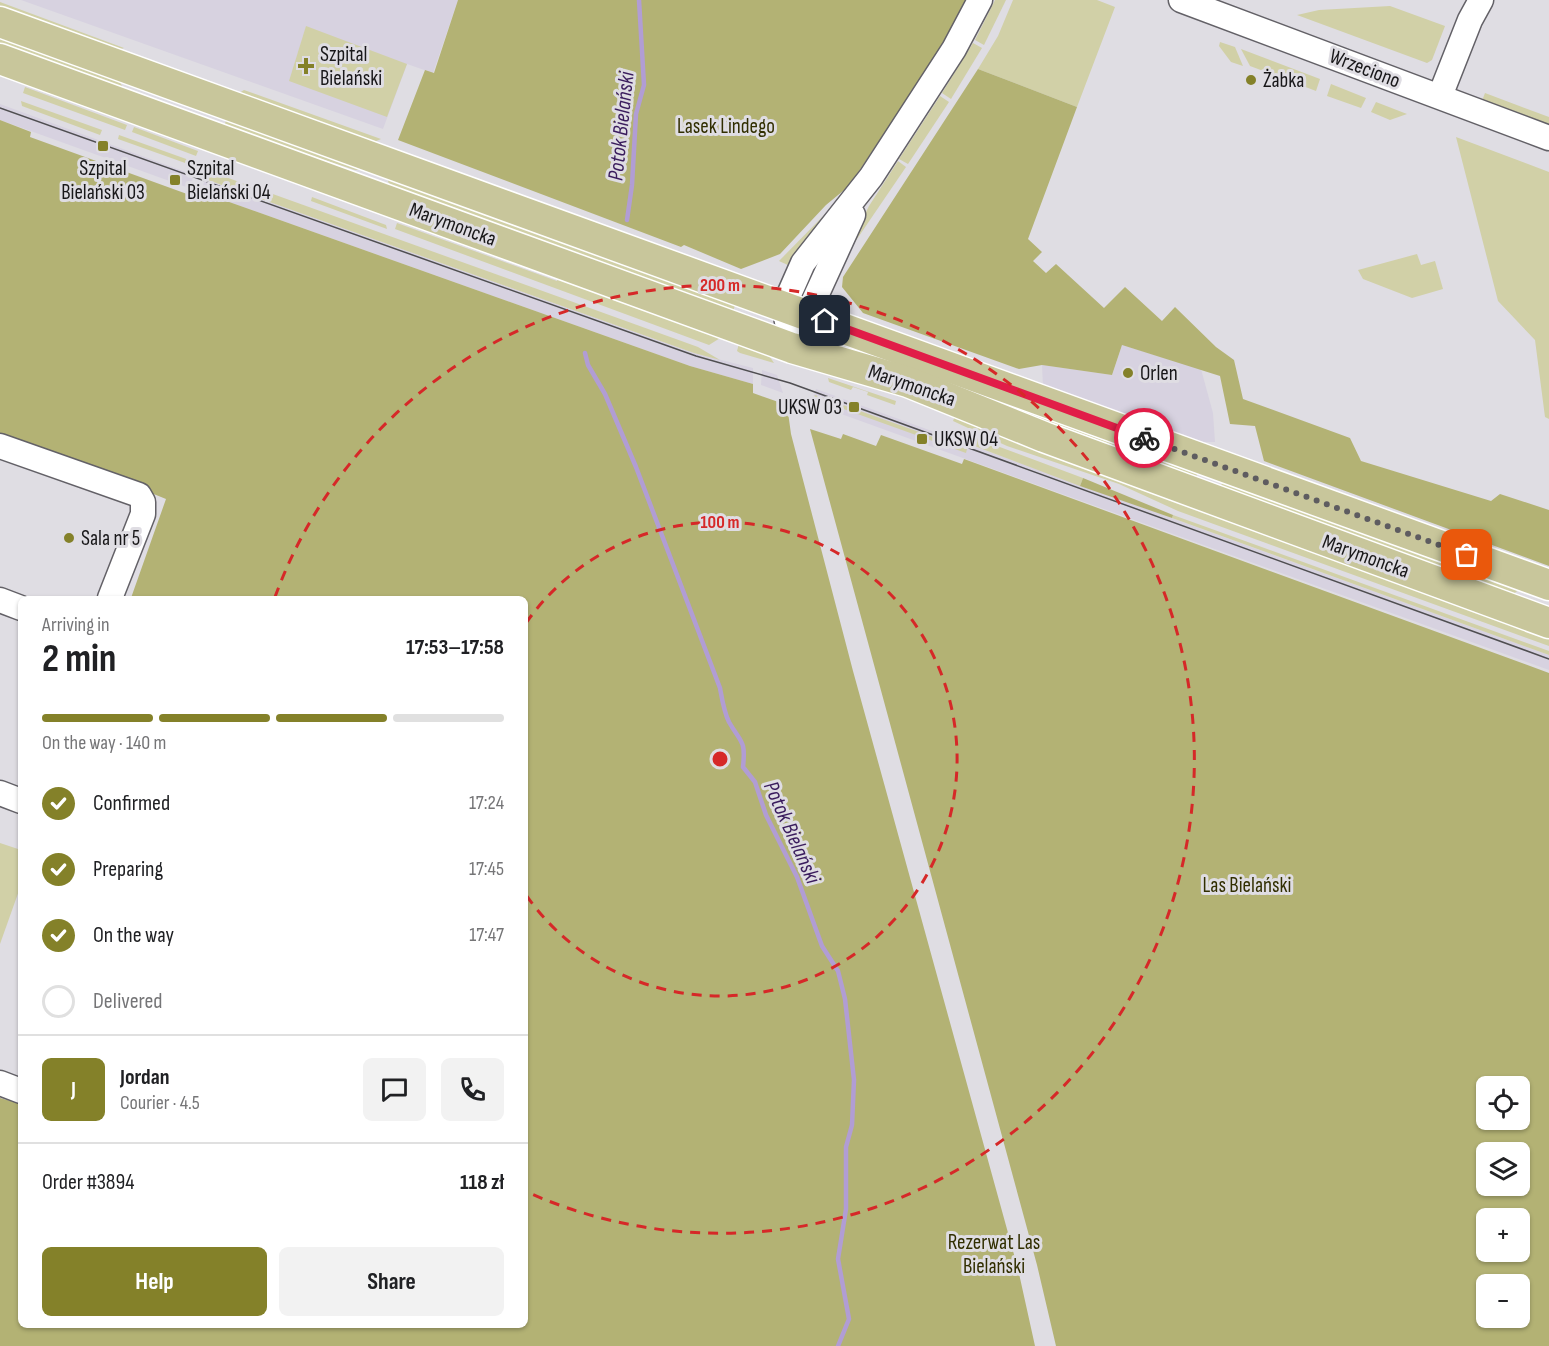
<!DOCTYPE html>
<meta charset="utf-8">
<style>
:root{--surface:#fff;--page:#f2f2f2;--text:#202124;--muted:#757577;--line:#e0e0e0;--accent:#848129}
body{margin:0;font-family:"Sofia Sans Condensed",sans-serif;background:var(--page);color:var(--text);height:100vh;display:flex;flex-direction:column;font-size:22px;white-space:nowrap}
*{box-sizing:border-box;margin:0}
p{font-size:20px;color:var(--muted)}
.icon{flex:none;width:33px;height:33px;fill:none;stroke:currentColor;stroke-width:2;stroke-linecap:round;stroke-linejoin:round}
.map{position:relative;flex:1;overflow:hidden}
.drawer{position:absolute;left:18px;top:596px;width:510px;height:732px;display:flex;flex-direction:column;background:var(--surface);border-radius:9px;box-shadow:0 2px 4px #0004}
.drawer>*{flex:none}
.controls{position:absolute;left:1476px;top:1076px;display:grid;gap:12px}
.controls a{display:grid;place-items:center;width:54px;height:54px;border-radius:9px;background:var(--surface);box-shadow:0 2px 4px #0004;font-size:30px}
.pin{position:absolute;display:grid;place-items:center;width:51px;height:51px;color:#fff;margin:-26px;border-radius:12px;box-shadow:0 3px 9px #0006}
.courier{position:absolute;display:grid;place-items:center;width:60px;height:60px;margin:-30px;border:4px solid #e11d48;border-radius:50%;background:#fff;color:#222;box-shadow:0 2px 8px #0007}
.headline em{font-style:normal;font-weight:700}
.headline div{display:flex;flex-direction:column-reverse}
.headline{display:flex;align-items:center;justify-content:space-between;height:102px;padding:0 24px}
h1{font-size:39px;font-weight:700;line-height:45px}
.bar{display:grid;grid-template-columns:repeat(4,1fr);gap:9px 6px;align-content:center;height:72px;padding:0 24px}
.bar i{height:8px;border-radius:4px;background:var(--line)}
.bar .selected{background:var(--accent)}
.bar p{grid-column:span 4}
.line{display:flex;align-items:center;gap:15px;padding:0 24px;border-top:2px solid var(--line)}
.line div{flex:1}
.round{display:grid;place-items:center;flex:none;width:63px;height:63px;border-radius:9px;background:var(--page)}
ol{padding:0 24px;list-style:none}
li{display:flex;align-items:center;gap:18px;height:66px}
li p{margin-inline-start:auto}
li .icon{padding:6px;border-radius:50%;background:var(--accent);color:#fff;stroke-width:4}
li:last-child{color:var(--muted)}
li i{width:33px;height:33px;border:3px solid var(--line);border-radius:50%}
.button{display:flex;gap:12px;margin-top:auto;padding:12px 24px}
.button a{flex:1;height:69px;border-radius:9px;background:var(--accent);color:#fff;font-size:24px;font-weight:700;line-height:69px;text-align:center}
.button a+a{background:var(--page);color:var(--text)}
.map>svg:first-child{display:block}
.built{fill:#d7d2e0}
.green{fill:#d1d0a7}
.forest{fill:#b3b274;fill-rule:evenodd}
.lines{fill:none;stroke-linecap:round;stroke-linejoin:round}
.stream{stroke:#b19dd4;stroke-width:4.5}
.minor-casing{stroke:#636167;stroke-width:27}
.major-casing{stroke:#fff;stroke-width:33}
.minor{stroke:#fff;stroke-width:24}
.major{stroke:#c8c69b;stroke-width:30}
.tram{stroke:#4f4e51;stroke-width:1.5}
.done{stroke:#5e5c60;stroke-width:6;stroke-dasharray:0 10.8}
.route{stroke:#e11d48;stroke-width:8}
.ring{fill:none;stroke:#d62828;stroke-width:3;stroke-dasharray:10 8}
.poi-dot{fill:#848129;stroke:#dfdde3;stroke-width:2}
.labels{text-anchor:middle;stroke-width:6;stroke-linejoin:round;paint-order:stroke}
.poi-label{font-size:21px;fill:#181719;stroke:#dfdde3;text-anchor:start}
.street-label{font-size:21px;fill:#181719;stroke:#dfdde3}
.park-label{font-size:21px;fill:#312e00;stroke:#dfdde3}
.water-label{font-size:22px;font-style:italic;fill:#3a1c5d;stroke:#dfdde3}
.centre{fill:#d62828;stroke:#dfdde3;stroke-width:3}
.ring-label{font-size:18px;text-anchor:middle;font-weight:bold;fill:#d62828;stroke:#dfdde3;stroke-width:6;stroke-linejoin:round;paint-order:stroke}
</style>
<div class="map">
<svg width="1549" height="1346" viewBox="0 0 1549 1346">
<rect width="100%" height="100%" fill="#dfdde3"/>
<g class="built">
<path d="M21 0H458L433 73 407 64 383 129Z"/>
<path d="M0 104 194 175 189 188 0 120Z"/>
<path d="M205 179 694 353 753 368V384L690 366 201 192Z"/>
<path d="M1122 345 1201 369 1213 413 1215 442H1194L1043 387 1042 365 1112 375Z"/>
<path d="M762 370 777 375 783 393 761 385Z"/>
<path d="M816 389 1549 655V670L811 403Z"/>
</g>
<g class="green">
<path d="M995 0H1006L984 45 975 40Z"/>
<path d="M1013 0H1097L1115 7 1077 107 978 69 998 36Z"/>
<path d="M0 2 124 48 118 50 0 10Z"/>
<path d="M1390 6 1445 26 1432 60 1427 63 1297 15 1319 10Z"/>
<path d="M306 26 407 64 387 117 289 81Z"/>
<path d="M0 31 120 82 122 86H116L0 50Z"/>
<path d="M1220 42 1235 47 1243 66 1231 62 1219 46Z"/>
<path d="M973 43 982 48 951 99 942 93Z"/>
<path d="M1241 49 1320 79 1316 91 1250 66Z"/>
<path d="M1331 84 1366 98 1361 108 1327 96Z"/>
<path d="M25 87 127 125 125 130 23 93Z"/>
<path d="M244 90 381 139 372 143 236 95Z"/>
<path d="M1485 93 1549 117V127L1482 101Z"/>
<path d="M940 96 949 102 908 164 899 159Z"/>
<path d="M21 101 102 130 100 135 22 106Z"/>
<path d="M1376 102 1407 114 1390 120 1371 112Z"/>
<path d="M228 113 365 169 355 170 224 127Z"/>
<path d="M134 127 198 151 196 156 132 132Z"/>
<path d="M119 135 189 160 188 164 118 139Z"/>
<path d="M1456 137 1549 172V419L1545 417 1535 340 1498 301Z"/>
<path d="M898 161 906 167 840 264 869 206Z"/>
<path d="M209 171 698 347 720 360 694 353 205 179Z"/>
<path d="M387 178 737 300 732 314 390 187Z"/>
<path d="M312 197 386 225 387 229 311 201Z"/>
<path d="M837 202 790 266 779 261Z"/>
<path d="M397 223 557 281 560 273 725 335 709 345 395 229Z"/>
<path d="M1417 254 1421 265 1435 261 1443 289 1412 298 1363 279 1358 270Z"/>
<path d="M843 339 1198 472 1196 478 838 351Z"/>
<path d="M740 340 766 351 774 363 740 353 737 351Z"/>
<path d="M828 378 896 401 895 405 867 395 868 392 853 387 851 390 829 382Z"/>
<path d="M815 395 967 449 966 453 813 398Z"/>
<path d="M955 416 1549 632V646L1178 511 1119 484 1007 446 953 421Z"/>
<path d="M973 433 997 446 1083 478 1080 486 969 444Z"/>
<path d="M1224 479 1520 589 1512 595 1220 488Z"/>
<path d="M1173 515 1549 651V655L1172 518Z"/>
<path d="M0 843 21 850V885L0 944Z"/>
</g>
<g class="forest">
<path d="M458 0H968L943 45 849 186 826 205 780 254 741 269 684 245 681 247 398 140 425 70 434 73Z"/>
<path d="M978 69 1077 107 1028 239 1042 252 1033 261 1046 273 1056 264 1104 308 1125 287 1162 321 1175 307 1216 347 1234 360 1243 399 1350 438 1361 461 1491 501 1500 494 1549 510V566L1264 461 1255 426 1230 424 1220 376 1122 345 1112 375 1042 365 1019 369 863 313 842 287 843 277Z"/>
<path d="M0 120 31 132 30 137 187 194 198 198 201 192 690 366 753 384V393L787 405 791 434 853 671 1018 1269 1035 1346H0V1098L21 1104V1324H525V598H131L166 499 13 437 0 436Z"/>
<path d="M810 429 841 439 843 434 876 446 881 435 962 464 964 459 1549 673V1346H1056L1037 1265ZM1486 1086H1520V1119H1486ZM1486 1152H1520V1185H1486ZM1486 1218H1520V1251H1486ZM1486 1284H1520V1317H1486Z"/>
<path d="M1083 478 1173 515 1172 518 1080 486Z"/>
</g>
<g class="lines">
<g class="stream">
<path d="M627 220 632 185 636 114 644 85 639 0"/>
<path d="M585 353 588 365 605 394 636 467 720 688C722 699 724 712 729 722 741 743 746 740 743 767L755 782 766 815 797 877 822 946 838 971 845 999 854 1080 852 1125 846 1147V1209L838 1259 849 1319 838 1346"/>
</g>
<g class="minor-casing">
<g id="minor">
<path d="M1181 0 1549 138"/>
<path d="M1440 96 1470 20 1481 0"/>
<path d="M800 331 853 215"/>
<path d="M792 348 784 306 803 263 871 177 954 49 980 0"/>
<path d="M0 446 139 495 143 502V514L110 598"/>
<path d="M0 600 21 608"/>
<path d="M0 793 21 801"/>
<path d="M0 1083 21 1091"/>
</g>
</g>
<g class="major-casing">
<g id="major">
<path d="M0 22 1549 585"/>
<path d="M0 59 792 348 908 382 1044 437 1549 623"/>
</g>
</g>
<use href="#minor" class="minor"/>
<use href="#major" class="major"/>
<path class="tram" d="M0 108 696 356 790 383 1549 659"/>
</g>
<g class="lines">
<path class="done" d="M1144 438 1467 555"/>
<path class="route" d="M825 321 1144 438"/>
</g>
<g class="ring">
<path d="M526 623A237 237 0 1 1 526 895"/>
<path d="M275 597A474 474 0 1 1 527 1192"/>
</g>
<g class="poi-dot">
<path d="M303 57h6v6h6v6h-6v6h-6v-6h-6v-6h6z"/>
<circle cx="1251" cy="80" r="6"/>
<rect x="97" y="140" width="12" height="12" rx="3"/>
<rect x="169" y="174" width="12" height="12" rx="3"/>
<circle cx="1128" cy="373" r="6"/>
<rect x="848" y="401" width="12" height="12" rx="3"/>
<rect x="916" y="433" width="12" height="12" rx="3"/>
<circle cx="69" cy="538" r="6"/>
</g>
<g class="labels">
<g class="poi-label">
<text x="320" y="61">Szpital<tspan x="320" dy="24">Bielański</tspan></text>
<text x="1263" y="87">Żabka</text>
<text x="103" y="175" text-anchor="middle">Szpital<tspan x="103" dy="24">Bielański 03</tspan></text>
<text x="187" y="175">Szpital<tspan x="187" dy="24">Bielański 04</tspan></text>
<text x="1140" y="380">Orlen</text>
<text x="842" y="414" text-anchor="end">UKSW 03</text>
<text x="934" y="446">UKSW 04</text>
<text x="81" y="545">Sala nr 5</text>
</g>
<g class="street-label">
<text transform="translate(1365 68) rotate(21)" y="7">Wrzeciono</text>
<text transform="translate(453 224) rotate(20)" y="7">Marymoncka</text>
<text transform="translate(912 385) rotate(19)" y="7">Marymoncka</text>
<text transform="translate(1366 556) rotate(20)" y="7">Marymoncka</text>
</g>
<g class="park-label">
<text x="726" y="133">Lasek Lindego</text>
<text x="1247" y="892">Las Bielański</text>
<text x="994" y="1249">Rezerwat Las<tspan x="994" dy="24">Bielański</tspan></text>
</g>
<g class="water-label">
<text transform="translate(620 126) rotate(-84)" y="8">Potok Bielański</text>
<text transform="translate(793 832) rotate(66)" y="8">Potok Bielański</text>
</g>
</g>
<circle cx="720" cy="759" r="9" class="centre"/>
<g class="ring-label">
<text x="720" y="291">200 m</text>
<text x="720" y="528">100 m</text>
</g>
</svg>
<div class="controls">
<a><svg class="icon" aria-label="locate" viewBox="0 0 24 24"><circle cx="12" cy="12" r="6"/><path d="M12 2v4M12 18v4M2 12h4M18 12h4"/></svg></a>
<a><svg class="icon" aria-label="layers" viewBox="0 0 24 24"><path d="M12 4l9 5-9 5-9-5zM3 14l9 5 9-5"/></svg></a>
<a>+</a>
<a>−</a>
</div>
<div class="pin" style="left:1467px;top:555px;background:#ea580c"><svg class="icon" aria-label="bag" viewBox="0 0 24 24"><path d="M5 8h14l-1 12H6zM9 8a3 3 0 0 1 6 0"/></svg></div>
<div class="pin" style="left:825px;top:321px;background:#1f2937"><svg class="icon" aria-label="home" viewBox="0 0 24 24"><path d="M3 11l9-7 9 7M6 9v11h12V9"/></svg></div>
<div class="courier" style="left:1144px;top:438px"><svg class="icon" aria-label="bike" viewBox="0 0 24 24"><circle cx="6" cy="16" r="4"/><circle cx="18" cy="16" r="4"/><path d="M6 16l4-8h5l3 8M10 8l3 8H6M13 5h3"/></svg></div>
<section class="drawer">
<div class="headline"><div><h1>2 min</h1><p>Arriving in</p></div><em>17:53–17:58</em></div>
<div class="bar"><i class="selected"></i><i class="selected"></i><i class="selected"></i><i></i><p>On the way · 140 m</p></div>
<ol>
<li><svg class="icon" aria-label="check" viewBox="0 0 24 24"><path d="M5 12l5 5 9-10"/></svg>Confirmed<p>17:24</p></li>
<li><svg class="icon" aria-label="check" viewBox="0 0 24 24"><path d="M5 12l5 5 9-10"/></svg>Preparing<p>17:45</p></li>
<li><svg class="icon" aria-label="check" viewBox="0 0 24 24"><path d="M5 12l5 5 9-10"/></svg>On the way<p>17:47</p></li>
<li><i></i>Delivered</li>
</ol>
<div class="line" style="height:108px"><b class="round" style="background:var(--accent);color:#fff">J</b><div><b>Jordan</b><p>Courier · 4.5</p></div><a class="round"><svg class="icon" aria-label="chat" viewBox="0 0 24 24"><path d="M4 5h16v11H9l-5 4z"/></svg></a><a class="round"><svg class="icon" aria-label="phone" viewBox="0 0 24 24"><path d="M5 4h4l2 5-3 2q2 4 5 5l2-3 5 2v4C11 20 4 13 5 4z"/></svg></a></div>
<div class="line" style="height:78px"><div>Order #3894</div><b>118 zł</b></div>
<div class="button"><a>Help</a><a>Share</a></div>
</section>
</div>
